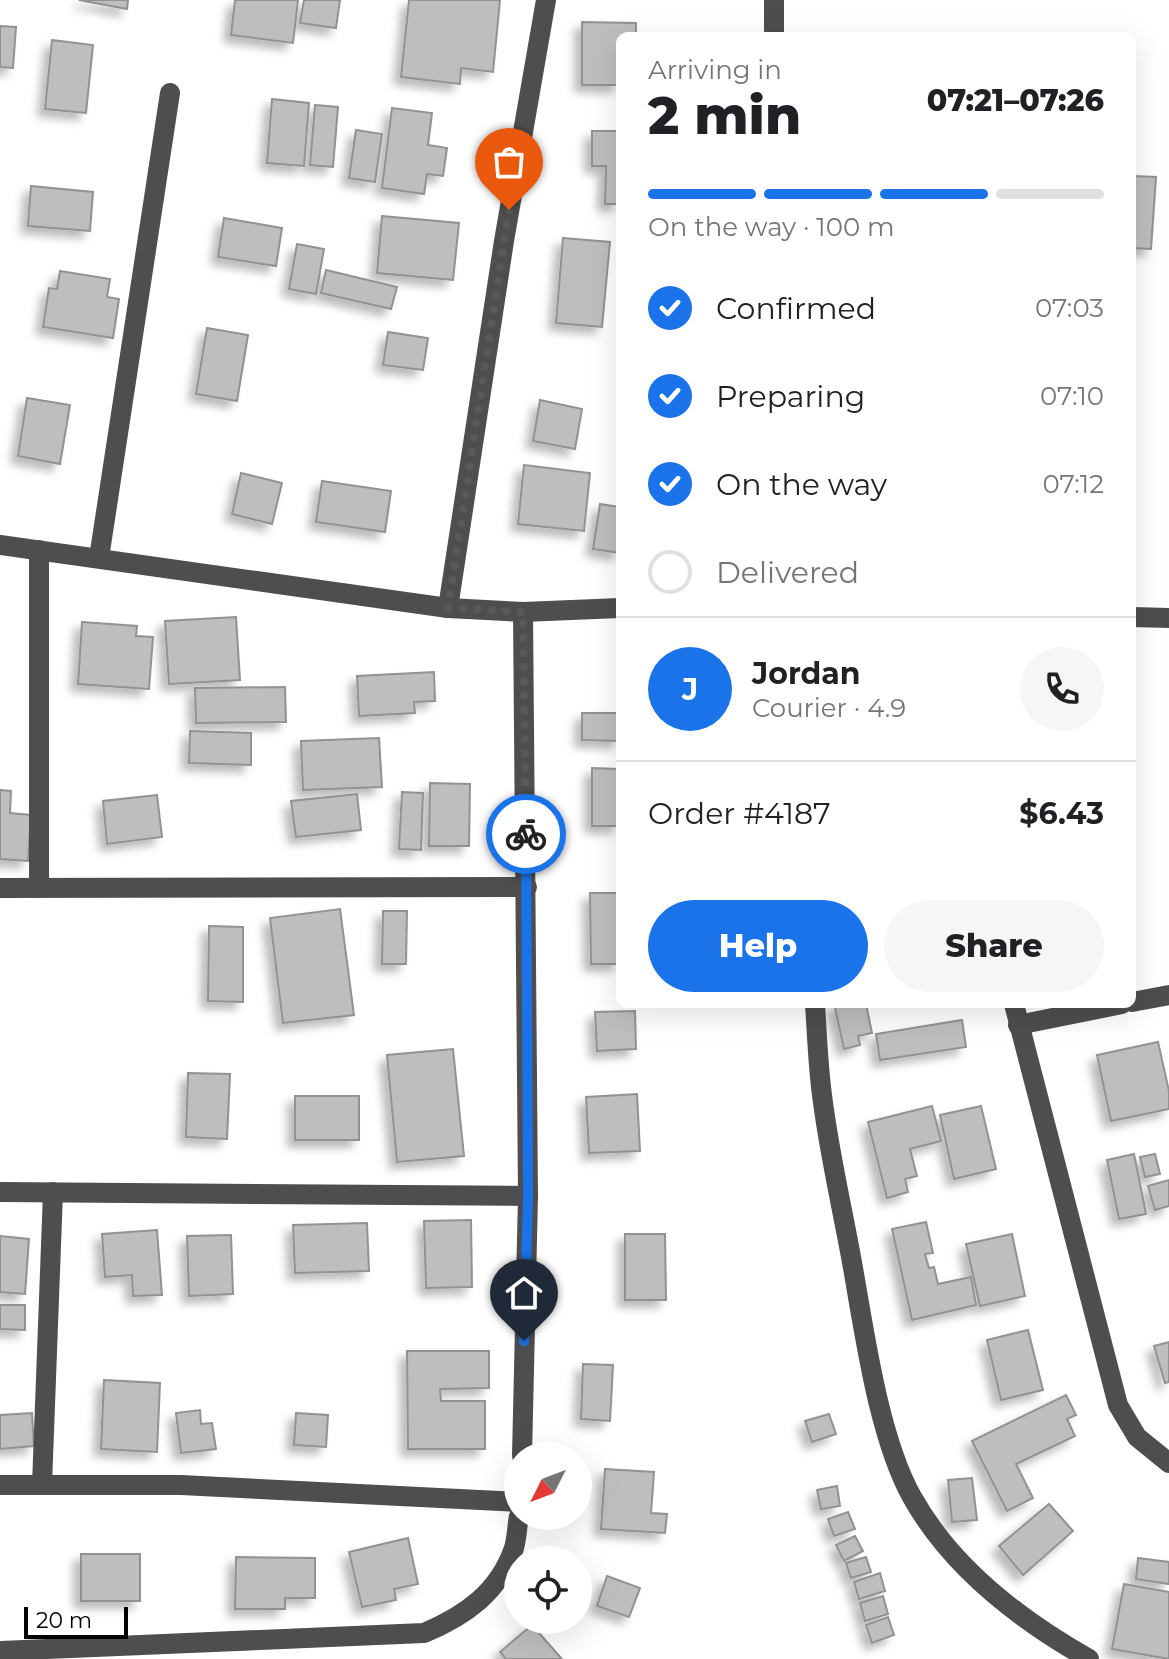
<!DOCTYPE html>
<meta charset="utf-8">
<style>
:root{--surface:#fff;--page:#f6f6f6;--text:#202124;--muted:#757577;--line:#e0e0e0;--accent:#1a73e8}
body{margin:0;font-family:Montserrat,sans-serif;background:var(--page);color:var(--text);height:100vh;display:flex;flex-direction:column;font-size:30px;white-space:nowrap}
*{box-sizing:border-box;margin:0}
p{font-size:26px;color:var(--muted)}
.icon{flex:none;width:44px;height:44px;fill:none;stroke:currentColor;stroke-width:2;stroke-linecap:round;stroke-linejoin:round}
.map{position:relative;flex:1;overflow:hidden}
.details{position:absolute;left:616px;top:32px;width:520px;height:976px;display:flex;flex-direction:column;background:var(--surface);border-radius:12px;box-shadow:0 8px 32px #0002}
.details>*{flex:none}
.needle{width:52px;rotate:228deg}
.fabs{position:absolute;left:504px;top:1442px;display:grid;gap:16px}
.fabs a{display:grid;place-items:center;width:88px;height:88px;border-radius:50%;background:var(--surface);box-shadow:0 8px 32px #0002;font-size:40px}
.scale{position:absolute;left:24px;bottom:20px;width:104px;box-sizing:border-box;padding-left:8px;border:4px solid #000;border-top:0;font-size:22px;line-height:28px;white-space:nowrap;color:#000;-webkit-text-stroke:6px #fff;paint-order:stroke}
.pin{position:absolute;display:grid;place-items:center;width:68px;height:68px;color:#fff;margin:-82px -34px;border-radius:50% 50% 50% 0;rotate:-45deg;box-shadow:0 0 8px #0007}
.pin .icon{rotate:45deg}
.courier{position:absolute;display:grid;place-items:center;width:80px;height:80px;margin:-40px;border:6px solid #1a73e8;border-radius:50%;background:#fff;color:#222;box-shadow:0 2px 10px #0007}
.head em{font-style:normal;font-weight:800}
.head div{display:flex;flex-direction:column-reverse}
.head{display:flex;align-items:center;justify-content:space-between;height:136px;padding:0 32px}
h1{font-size:52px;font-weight:800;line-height:60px}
.bar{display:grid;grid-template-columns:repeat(4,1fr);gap:12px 8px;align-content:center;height:96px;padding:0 32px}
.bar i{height:10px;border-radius:6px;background:var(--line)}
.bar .current{background:var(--accent)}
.bar p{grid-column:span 4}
.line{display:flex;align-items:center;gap:20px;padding:0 32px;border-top:2px solid var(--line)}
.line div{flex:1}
.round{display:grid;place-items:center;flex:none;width:84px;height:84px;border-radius:42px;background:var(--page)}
ol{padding:0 32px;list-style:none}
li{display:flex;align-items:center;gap:24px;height:88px}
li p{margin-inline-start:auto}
li .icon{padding:8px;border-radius:50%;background:var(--accent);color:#fff;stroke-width:4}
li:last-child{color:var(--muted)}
li i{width:44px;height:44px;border:4px solid var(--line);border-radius:50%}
.primary-button{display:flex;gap:16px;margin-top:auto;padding:16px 32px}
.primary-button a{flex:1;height:92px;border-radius:48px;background:var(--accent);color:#fff;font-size:32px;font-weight:800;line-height:92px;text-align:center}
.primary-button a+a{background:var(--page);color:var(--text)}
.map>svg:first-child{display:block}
.building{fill:#bebebe;stroke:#929292;stroke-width:2;filter:url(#shadow)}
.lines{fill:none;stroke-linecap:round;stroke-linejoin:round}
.minor{stroke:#4e4e4e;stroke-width:20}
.done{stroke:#595959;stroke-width:8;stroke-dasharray:0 14.4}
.route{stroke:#1a73e8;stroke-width:10}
</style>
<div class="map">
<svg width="1169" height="1659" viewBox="0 0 1169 1659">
<defs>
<filter id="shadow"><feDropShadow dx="-7" dy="7" stdDeviation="4" flood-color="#0004"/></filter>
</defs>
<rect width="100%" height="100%" fill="#fff"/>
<g class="building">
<path d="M79 0H128L127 9Z"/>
<path d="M235 0H298L293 43 231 35Z"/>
<path d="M304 0H340L336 28 300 23Z"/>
<path d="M409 0H500L493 72 461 68 460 84 401 77Z"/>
<path d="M582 22 636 23V36H620V85H582Z"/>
<path d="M0 26 16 27 13 68 0 67Z"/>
<path d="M52 40 93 45 86 113 45 109Z"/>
<path d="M272 99 309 103 304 166 267 163Z"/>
<path d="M315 105 338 107 333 167 310 165Z"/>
<path d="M392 108 432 113 428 145 447 148 443 176 427 174 424 194 382 188Z"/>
<path d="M356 130 382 134 375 182 349 178Z"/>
<path d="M592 131H620V204H605L606 166H592Z"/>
<path d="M1134 176 1156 177 1151 249 1132 248Z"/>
<path d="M31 186 93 192 90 231 28 226Z"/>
<path d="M382 216 459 223 453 280 377 273Z"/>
<path d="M224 218 282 228 276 266 218 257Z"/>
<path d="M563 238 610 242 602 327 556 323Z"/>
<path d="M297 244 324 249 316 294 289 289Z"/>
<path d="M326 270 397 287 391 309 321 293Z"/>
<path d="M60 271 110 279 107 297 119 299 113 338 43 327 49 288 57 289Z"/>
<path d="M207 328 248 335 237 401 196 394Z"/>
<path d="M388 332 428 338 423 370 383 365Z"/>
<path d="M27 398 70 405 60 464 18 456Z"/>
<path d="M540 400 582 409 575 449 533 441Z"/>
<path d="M524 465 590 473 584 531 518 524Z"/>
<path d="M241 473 282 483 272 524 232 514Z"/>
<path d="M322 481 391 491 385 532 316 522Z"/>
<path d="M600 504 620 507V553L593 549Z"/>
<path d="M236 617 240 680 169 684 165 621Z"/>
<path d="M82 622 137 626 136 636 153 637 149 689 78 684Z"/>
<path d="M434 672 435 701 414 702 415 713 359 716 357 676Z"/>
<path d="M285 687 286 722 196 723 195 688Z"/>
<path d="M582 713H620V741L582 740Z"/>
<path d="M190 731 251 733V765L189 763Z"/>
<path d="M379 738 382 787 303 790 301 741Z"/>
<path d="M592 768 620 769V826H592Z"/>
<path d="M430 783 470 784 469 846H429Z"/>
<path d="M0 790 11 791 10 813 31 815 28 861 0 859Z"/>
<path d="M402 792 423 793 421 850 399 849Z"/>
<path d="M357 794 361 830 296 837 291 801Z"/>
<path d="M157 795 162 837 107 844 103 801Z"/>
<path d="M590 893H620V964H591Z"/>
<path d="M340 909 354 1015 283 1023 270 918Z"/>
<path d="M383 911H407L406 964H382Z"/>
<path d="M209 926 243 927V1002L208 1001Z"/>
<path d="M834 1004H866L872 1033 858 1036 860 1045 844 1049Z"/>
<path d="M635 1011 636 1049 597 1051 595 1012Z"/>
<path d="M962 1020 966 1047 880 1060 876 1034Z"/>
<path d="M1158 1042 1169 1091V1109L1111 1121 1097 1055Z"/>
<path d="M453 1049 464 1156 397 1162 387 1055Z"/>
<path d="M188 1073 230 1074 227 1139 186 1137Z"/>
<path d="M637 1094 640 1151 589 1153 586 1097Z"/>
<rect x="295" y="1096" width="64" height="44"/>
<path d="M932 1106 941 1141 910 1149 917 1176 905 1179 908 1192 887 1198 868 1122Z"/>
<path d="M981 1106 996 1169 954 1179 940 1115Z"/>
<path d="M1134 1154 1146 1214 1119 1219 1107 1160Z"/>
<path d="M1155 1154 1160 1174 1145 1177 1140 1157Z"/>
<path d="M1169 1180V1206L1155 1210 1148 1186Z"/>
<path d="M471 1220 472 1287 426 1288 424 1221Z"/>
<path d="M926 1222 933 1253 925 1254 929 1268 934 1267 938 1284 971 1277 976 1305 912 1320 892 1229Z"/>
<path d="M367 1223 369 1271 295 1273 293 1225Z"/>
<path d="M157 1230 162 1295 133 1296 132 1275 105 1277 102 1234Z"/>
<path d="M625 1234H665L666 1300H625Z"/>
<path d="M1012 1234 1025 1296 980 1306 966 1244Z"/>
<path d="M231 1235 233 1294 189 1296 187 1236Z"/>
<path d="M0 1236 29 1239 25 1294 0 1292Z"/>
<path d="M0 1305H25V1330L0 1329Z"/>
<path d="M1028 1330 1043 1390 1001 1400 987 1340Z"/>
<path d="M1169 1342V1382L1165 1383 1154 1346Z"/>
<path d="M407 1351H489V1388L440 1389 441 1401H485V1449H408Z"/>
<path d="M583 1364 613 1365 610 1421 581 1419Z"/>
<path d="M104 1380 160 1383 157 1452 101 1449Z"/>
<path d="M1066 1395 1076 1415 1067 1419 1075 1436 1016 1464 1033 1498 1007 1511 972 1441Z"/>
<path d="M200 1410 201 1424 212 1423 216 1449 181 1453 176 1413Z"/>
<path d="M32 1413 34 1446 0 1449V1415Z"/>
<path d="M296 1413 328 1415 326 1447 294 1445Z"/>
<path d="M829 1414 836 1434 812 1442 805 1421Z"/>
<path d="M605 1469 654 1472 651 1513 667 1514 665 1533 601 1529Z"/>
<path d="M972 1478 977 1520 952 1522 948 1480Z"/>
<path d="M837 1486 840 1506 821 1509 817 1490Z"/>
<path d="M1049 1504 1073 1531 1023 1575 999 1546Z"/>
<path d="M848 1512 855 1529 834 1536 828 1519Z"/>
<path d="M855 1536 863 1551 844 1561 836 1545Z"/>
<path d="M408 1538 418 1584 394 1589 396 1600 362 1607 349 1552Z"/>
<rect x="81" y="1554" width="59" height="47"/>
<path d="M236 1557 315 1558V1598H285V1609H235Z"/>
<path d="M866 1557 871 1572 851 1578 846 1563Z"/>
<path d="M1138 1558 1169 1562V1584L1136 1579Z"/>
<path d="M880 1573 885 1591 859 1599 854 1582Z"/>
<path d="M607 1576 640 1588 629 1617 597 1606Z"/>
<path d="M1124 1584 1169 1592V1659L1112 1649Z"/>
<path d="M883 1596 888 1614 865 1621 860 1603Z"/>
<path d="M888 1617 894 1635 872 1643 866 1625Z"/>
<path d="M532 1625 562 1659H506L500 1652Z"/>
</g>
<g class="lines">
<g class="minor">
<path d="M774 0V36"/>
<path d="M0 545 448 608 523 612 620 608"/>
<path d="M39 550V888"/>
<path d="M99 558 170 93"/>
<path d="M448 608 504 241 546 0"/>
<path d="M1132 617 1169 618"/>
<path d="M0 888 527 887"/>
<path d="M1132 1002 1169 995"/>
<path d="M815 1004C817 1034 818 1065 822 1095 829 1153 843 1211 853 1268 865 1336 879 1438 912 1497 951 1567 1020 1620 1089 1659"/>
<path d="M1014 1004 1118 1405 1137 1437 1169 1463"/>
<path d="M1018 1025 1122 1004"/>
<path d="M0 1192 528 1196"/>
<path d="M522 1456 528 1196 523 612"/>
<path d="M0 1485H181L518 1502"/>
<path d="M42 1485 53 1192"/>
<path d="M0 1651 424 1633C465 1616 499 1592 514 1548 517 1538 517 1526 519 1516"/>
</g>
</g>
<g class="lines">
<path class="done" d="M509 210 448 608 523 612 526 834"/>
<path class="route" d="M524 1341 528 1196 526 834"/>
</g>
</svg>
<div class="fabs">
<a><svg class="needle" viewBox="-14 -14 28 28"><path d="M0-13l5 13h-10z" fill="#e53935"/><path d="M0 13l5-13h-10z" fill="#757577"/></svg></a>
<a><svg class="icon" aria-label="locate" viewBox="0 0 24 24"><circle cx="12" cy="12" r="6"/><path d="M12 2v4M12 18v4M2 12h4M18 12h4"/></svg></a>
</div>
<div class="scale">20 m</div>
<div class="pin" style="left:509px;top:210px;background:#ea580c"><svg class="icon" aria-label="bag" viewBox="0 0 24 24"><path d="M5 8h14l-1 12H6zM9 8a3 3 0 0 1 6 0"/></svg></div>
<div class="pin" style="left:524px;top:1341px;background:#1f2937"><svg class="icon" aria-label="home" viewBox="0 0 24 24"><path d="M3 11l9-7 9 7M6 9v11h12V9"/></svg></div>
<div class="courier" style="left:526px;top:834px"><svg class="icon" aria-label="bike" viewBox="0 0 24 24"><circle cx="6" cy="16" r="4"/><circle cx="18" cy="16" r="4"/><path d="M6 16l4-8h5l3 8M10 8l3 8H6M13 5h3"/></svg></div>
<section class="details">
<div class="head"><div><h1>2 min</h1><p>Arriving in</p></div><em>07:21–07:26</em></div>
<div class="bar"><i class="current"></i><i class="current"></i><i class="current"></i><i></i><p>On the way · 100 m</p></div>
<ol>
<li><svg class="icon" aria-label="check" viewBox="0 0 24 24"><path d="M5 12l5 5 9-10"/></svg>Confirmed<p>07:03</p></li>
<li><svg class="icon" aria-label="check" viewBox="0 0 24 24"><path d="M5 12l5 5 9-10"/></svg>Preparing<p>07:10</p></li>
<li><svg class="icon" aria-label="check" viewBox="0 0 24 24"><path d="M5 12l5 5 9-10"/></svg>On the way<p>07:12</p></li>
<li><i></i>Delivered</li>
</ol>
<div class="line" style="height:144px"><b class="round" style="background:var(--accent);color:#fff">J</b><div><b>Jordan</b><p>Courier · 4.9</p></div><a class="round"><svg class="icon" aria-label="phone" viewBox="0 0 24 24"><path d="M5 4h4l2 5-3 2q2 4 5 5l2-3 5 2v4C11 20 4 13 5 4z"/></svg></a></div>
<div class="line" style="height:104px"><div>Order #4187</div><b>$6.43</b></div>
<div class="primary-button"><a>Help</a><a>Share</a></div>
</section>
</div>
